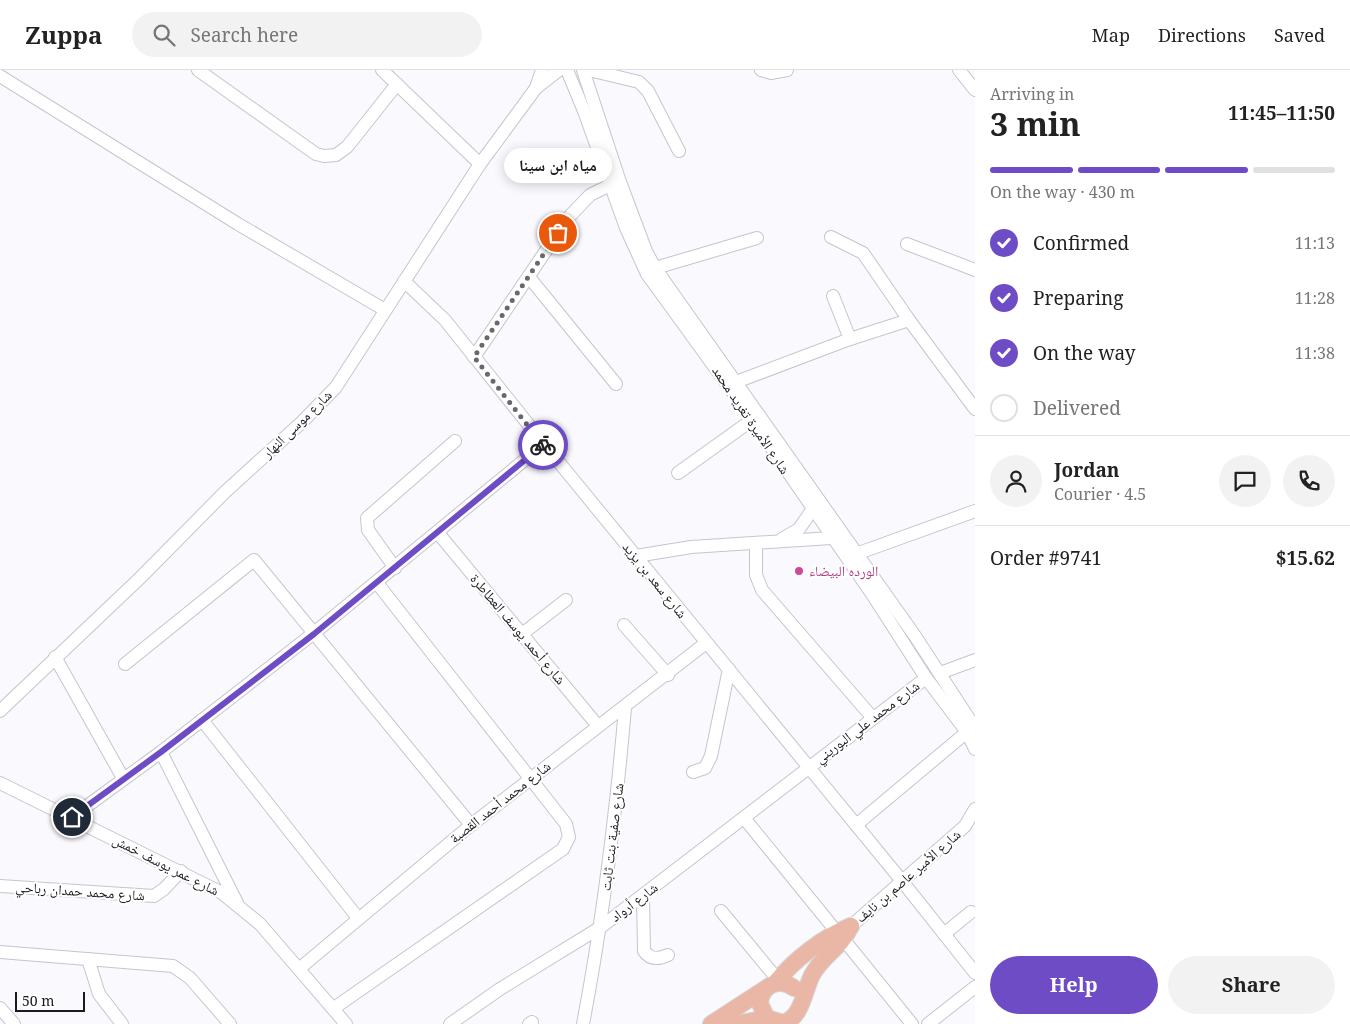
<!DOCTYPE html>
<meta charset="utf-8">
<style>
:root{--surface:#fff;--page:#f2f2f2;--text:#222;--muted:#767676;--line:#e0e0e0;--accent:#6e4cc6}
body{margin:0;font-family:"Noto Serif","Noto Naskh Arabic",serif;background:var(--page);color:var(--text);height:100vh;display:flex;flex-direction:column;font-size:19px;white-space:nowrap}
*{box-sizing:border-box;margin:0}
p{font-size:16px;color:var(--muted)}
.icon{flex:none;width:28px;height:28px;fill:none;stroke:currentColor;stroke-width:2;stroke-linecap:round;stroke-linejoin:round}
.map{position:relative;flex:1;overflow:hidden}
.drawer{display:flex;flex-direction:column;background:var(--surface);width:375px}
.drawer>*{flex:none}
.scale{position:absolute;left:15px;bottom:12px;width:70px;box-sizing:border-box;padding-left:5px;border:2px solid #1b1a1e;border-top:0;font-size:14px;line-height:18px;white-space:nowrap;color:#1b1a1e;-webkit-text-stroke:4px #fff;paint-order:stroke}
.pin{position:absolute;display:grid;place-items:center;width:42px;height:42px;color:#fff;margin:-21px;border:2px solid #fff;border-radius:50%;box-shadow:0 1px 5px #0007}
.courier{position:absolute;display:grid;place-items:center;width:50px;height:50px;margin:-25px;border:4px solid #6e4cc6;border-radius:50%;background:#fff;color:#222;box-shadow:0 1px 6px #0007}
.bubble{position:absolute;height:35px;border-radius:18px;background:var(--surface);box-shadow:0 2px 12px #0003;font-size:16px;font-weight:700;line-height:35px;text-align:center}
.headline em{font-style:normal;font-weight:700}
.headline div{display:flex;flex-direction:column-reverse}
.headline{display:flex;align-items:center;justify-content:space-between;height:85px;padding:0 15px}
h1{font-size:32px;font-weight:700;line-height:38px}
.bar{display:grid;grid-template-columns:repeat(4,1fr);gap:8px 5px;align-content:center;height:60px;padding:0 15px}
.bar i{height:6px;border-radius:4px;background:var(--line)}
.bar .selected{background:var(--accent)}
.bar p{grid-column:span 4}
.line{display:flex;align-items:center;gap:12px;padding:0 15px;border-top:1px solid var(--line)}
.line div{flex:1}
.round{display:grid;place-items:center;flex:none;width:52px;height:52px;border-radius:26px;background:var(--page)}
ol{padding:0 15px;list-style:none}
li{display:flex;align-items:center;gap:15px;height:55px}
li p{margin-inline-start:auto}
li .icon{padding:5px;border-radius:50%;background:var(--accent);color:#fff;stroke-width:4}
li:last-child{color:var(--muted)}
li i{width:28px;height:28px;border:2px solid var(--line);border-radius:50%}
.action{display:flex;gap:10px;margin-top:auto;padding:10px 15px}
.action a{flex:1;height:58px;border-radius:30px;background:var(--accent);color:#fff;font-size:20px;font-weight:700;line-height:58px;text-align:center}
.action a+a{background:var(--page);color:var(--text)}
header{display:flex;align-items:center;gap:30px;box-sizing:border-box;height:70px;padding:0 25px;background:var(--surface);border-bottom:1px solid var(--line)}
header strong{font-size:24px}
nav{display:flex;gap:28px;margin-inline-start:auto;font-size:18px}
.search{width:350px;height:45px;background:var(--page);display:flex;align-items:center;gap:12px;box-sizing:border-box;padding:0 18px;border-radius:28px;color:var(--muted);font-size:19px}
main{display:flex;flex:1;min-height:0}
.map>svg:first-child{display:block}
.lines{fill:none;stroke-linecap:round;stroke-linejoin:round}
.minor-casing{stroke:#c6c4cf;stroke-width:14}
.major-casing{stroke:#d6d6d6;stroke-width:18}
.minor{stroke:#fff;stroke-width:12}
.major{stroke:#eab7a6;stroke-width:16}
.done{stroke:#69686c;stroke-width:5;stroke-dasharray:0 9}
.route{stroke:#6e4cc6;stroke-width:6}
.hotel-dot{fill:#d1479c;stroke:#fff;stroke-width:2}
.labels{text-anchor:middle;stroke-width:4;stroke-linejoin:round;paint-order:stroke}
.street-label{font-size:14px;fill:#1b1a1e;stroke:#fff}
.hotel-label{font-size:14px;fill:#b23c85;stroke:#fff;text-anchor:start}
</style>
<header>
<strong>Zuppa</strong>
<div class="search"><svg class="icon" aria-label="search" viewBox="0 0 24 24"><circle cx="10" cy="10" r="6"/><path d="M15 15l6 6"/></svg>Search here</div>
<nav><a>Map</a><a>Directions</a><a>Saved</a></nav>
</header>
<main>
<div class="map">
<svg width="975" height="954" viewBox="0 0 975 954">
<rect width="100%" height="100%" fill="#faf9fe"/>
<g class="lines">
<g class="minor-casing">
<g id="minor">
<path d="M198 0 299 72 316 84 324 86 336 85 347 77 397 14"/>
<path d="M382 0 480 94"/>
<path d="M567 0 584 41 626 158 647 204 737 328 872 524 926 608 967 662 975 679"/>
<path d="M583 0 619 109 646 181 655 198 915 566 975 658"/>
<path d="M589 0 639 12 648 21 679 81"/>
<path d="M761 0 771 3 787 0"/>
<path d="M959 0 975 20"/>
<path d="M0 6 238 154 385 240"/>
<path d="M536 18 559 0"/>
<path d="M831 167 863 183 909 250 975 339"/>
<path d="M907 174 975 200"/>
<path d="M655 198 757 168"/>
<path d="M529 207 616 314"/>
<path d="M404 211 445 250 544 374 902 811 975 903"/>
<path d="M833 226 850 269"/>
<path d="M474 287 568 148 590 125 610 115"/>
<path d="M736 312 850 269 909 250"/>
<path d="M678 403 752 350"/>
<path d="M438 463 598 656"/>
<path d="M782 469 799 459 812 440"/>
<path d="M756 473V505L762 520 872 647"/>
<path d="M856 484 975 441"/>
<path d="M636 486 691 477 831 468"/>
<path d="M395 498 368 460 367 448 455 371"/>
<path d="M624 555 668 605"/>
<path d="M522 564 566 530"/>
<path d="M55 587 123 708"/>
<path d="M125 594 254 490 471 755"/>
<path d="M940 603 975 590"/>
<path d="M0 641 140 508 225 422 302 352 336 317 480 94 536 18 542 0"/>
<path d="M202 650 358 848"/>
<path d="M161 682 237 833"/>
<path d="M693 702 705 698 711 686 729 599"/>
<path d="M0 713 222 823 260 854 346 954"/>
<path d="M72 747 161 682 314 563 544 374"/>
<path d="M744 748 836 861"/>
<path d="M856 755 967 662"/>
<path d="M0 816 154 826 164 819 181 801"/>
<path d="M643 826 644 881C650 890 659 889 668 885"/>
<path d="M721 841 778 910"/>
<path d="M851 856 965 756 975 739"/>
<path d="M944 864 971 842"/>
<path d="M844 870 912 954"/>
<path d="M0 882 173 896 190 908 230 954"/>
<path d="M88 889 99 924 122 954"/>
<path d="M300 898 471 755 706 573"/>
<path d="M0 938 14 954"/>
<path d="M334 938 563 779 569 767 566 754 377 513"/>
<path d="M450 954 500 919 601 857 926 608"/>
<path d="M529 954 532 952"/>
<path d="M583 954C603 849 616 744 625 638"/>
<path d="M928 954 975 917"/>
</g>
</g>
<g class="major-casing">
<g id="major">
<path d="M775 913C794 890 823 867 851 856"/>
<path d="M794 918C779 907 761 915 760 934L767 948 783 953C802 948 804 921 812 905 823 885 840 879 851 856"/>
<path d="M711 954 765 919"/>
<path d="M735 954 767 948"/>
</g>
</g>
<use href="#minor" class="minor"/>
<use href="#major" class="major"/>
</g>
<g class="lines">
<path class="done" d="M543 375 474 287 558 163"/>
<path class="route" d="M72 747 161 682 314 564 543 375"/>
</g>
<circle class="hotel-dot" cx="799" cy="501" r="5"/>
<g class="labels">
<g class="street-label">
<text transform="translate(751 350) rotate(56)" y="5">شارع الأميرة تغريد محمد</text>
<text transform="translate(297 354) rotate(-44)" y="5">شارع موسى النهار</text>
<text transform="translate(655 510) rotate(51)" y="5">شارع سعد بن يزيد</text>
<text transform="translate(518 559) rotate(50)" y="5">شارع أحمد يوسف العطاطرة</text>
<text transform="translate(867 652) rotate(-37)" y="5">شارع محمد علي البوريني</text>
<text transform="translate(500 732) rotate(-38)" y="5">شارع محمد أحمد القصبة</text>
<text transform="translate(612 767) rotate(-83)" y="5">شارع صفية بنت ثابت</text>
<text transform="translate(166 795) rotate(27)" y="5">شارع عمر يوسف خمش</text>
<text transform="translate(908 806) rotate(-41)" y="5">شارع الأمير عاصم بن نايف</text>
<text transform="translate(80 821) rotate(4)" y="5">شارع محمد حمدان رباحي</text>
<text transform="translate(634 832) rotate(-37)" y="5">شارع أرواد</text>
</g>
<g class="hotel-label">
<text x="809" y="506">الورده البيضاء</text>
</g>
</g>
</svg>
<div class="scale">50 m</div>
<div class="pin" style="left:558px;top:163px;background:#ea580c"><svg class="icon" aria-label="bag" viewBox="0 0 24 24"><path d="M5 8h14l-1 12H6zM9 8a3 3 0 0 1 6 0"/></svg></div>
<div class="pin" style="left:72px;top:747px;background:#1f2937"><svg class="icon" aria-label="home" viewBox="0 0 24 24"><path d="M3 11l9-7 9 7M6 9v11h12V9"/></svg></div>
<div class="courier" style="left:543px;top:375px"><svg class="icon" aria-label="bike" viewBox="0 0 24 24"><circle cx="6" cy="16" r="4"/><circle cx="18" cy="16" r="4"/><path d="M6 16l4-8h5l3 8M10 8l3 8H6M13 5h3"/></svg></div>
<div class="bubble" style="left:504px;top:78px;width:108px">مياه ابن سينا</div>
</div>
<section class="drawer">
<div class="headline"><div><h1>3 min</h1><p>Arriving in</p></div><em>11:45–11:50</em></div>
<div class="bar"><i class="selected"></i><i class="selected"></i><i class="selected"></i><i></i><p>On the way · 430 m</p></div>
<ol>
<li><svg class="icon" aria-label="check" viewBox="0 0 24 24"><path d="M5 12l5 5 9-10"/></svg>Confirmed<p>11:13</p></li>
<li><svg class="icon" aria-label="check" viewBox="0 0 24 24"><path d="M5 12l5 5 9-10"/></svg>Preparing<p>11:28</p></li>
<li><svg class="icon" aria-label="check" viewBox="0 0 24 24"><path d="M5 12l5 5 9-10"/></svg>On the way<p>11:38</p></li>
<li><i></i>Delivered</li>
</ol>
<div class="line" style="height:90px"><a class="round"><svg class="icon" aria-label="person" viewBox="0 0 24 24"><circle cx="12" cy="8" r="4"/><path d="M4 21q1-7 8-7t8 7"/></svg></a><div><b>Jordan</b><p>Courier · 4.5</p></div><a class="round"><svg class="icon" aria-label="chat" viewBox="0 0 24 24"><path d="M4 5h16v11H9l-5 4z"/></svg></a><a class="round"><svg class="icon" aria-label="phone" viewBox="0 0 24 24"><path d="M5 4h4l2 5-3 2q2 4 5 5l2-3 5 2v4C11 20 4 13 5 4z"/></svg></a></div>
<div class="line" style="height:65px"><div>Order #9741</div><b>$15.62</b></div>
<div class="action"><a>Help</a><a>Share</a></div>
</section>
</main>
